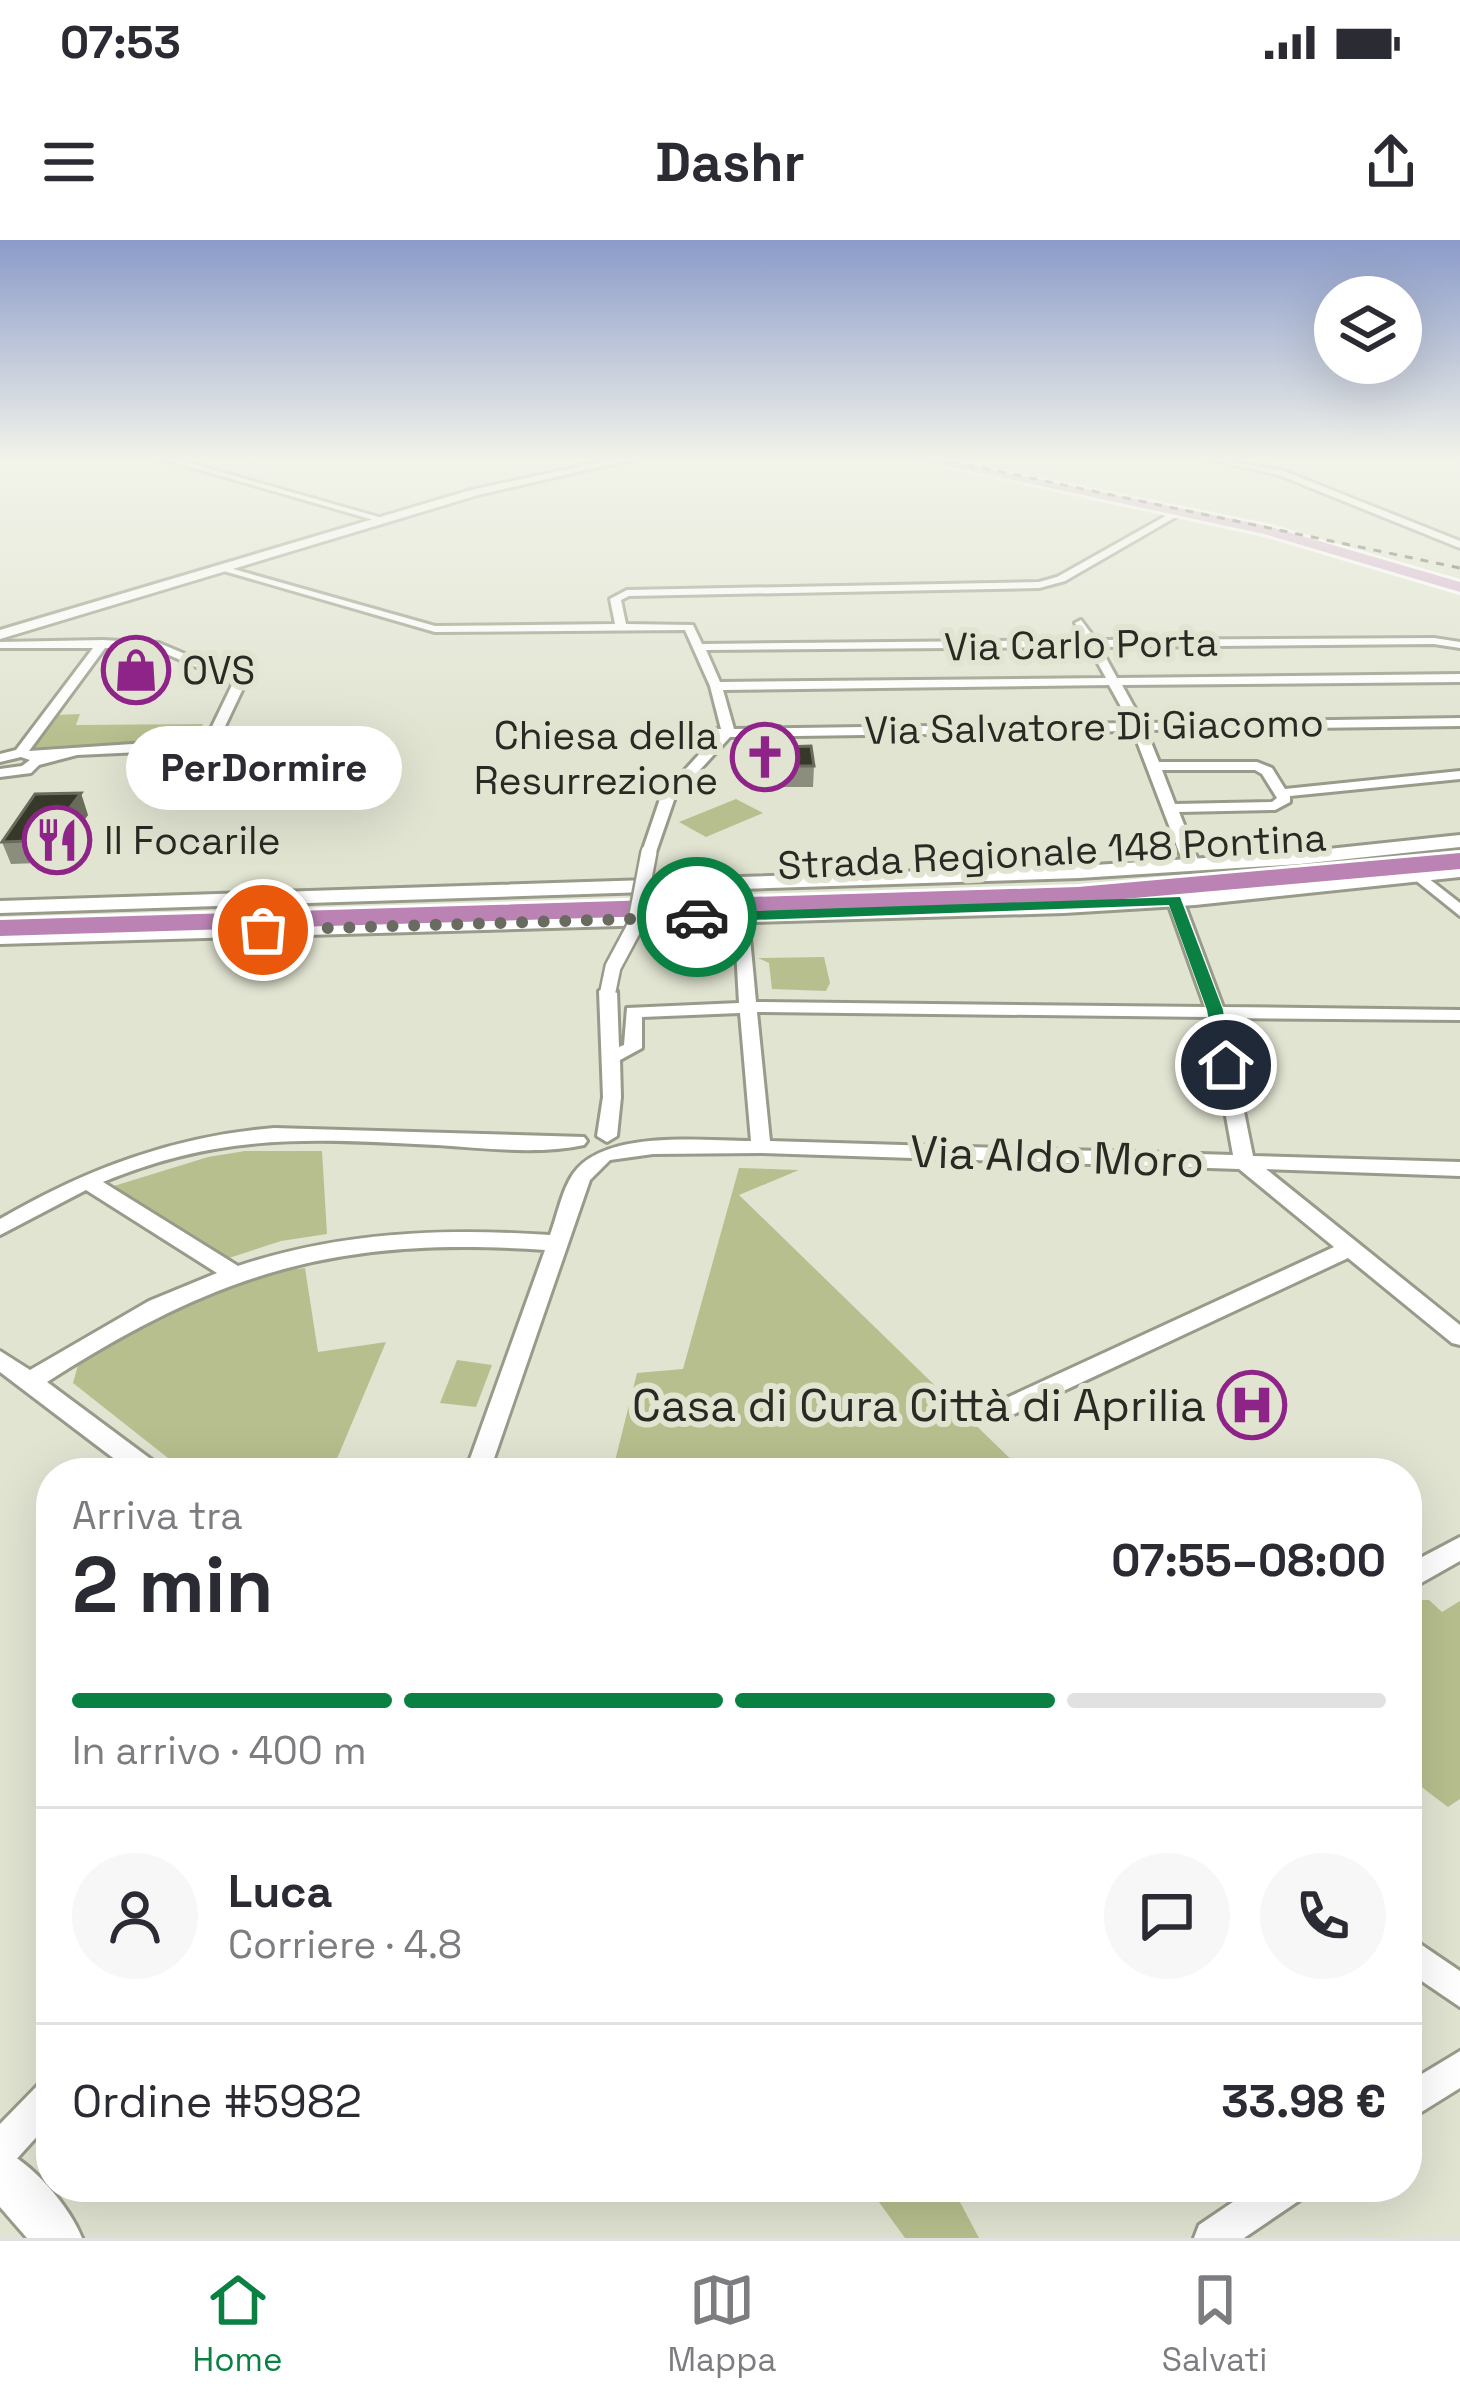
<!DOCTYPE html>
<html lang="it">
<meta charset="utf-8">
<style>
:root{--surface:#fff;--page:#f7f7f7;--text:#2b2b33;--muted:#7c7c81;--line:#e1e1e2;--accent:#0b8043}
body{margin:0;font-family:"Space Grotesk",sans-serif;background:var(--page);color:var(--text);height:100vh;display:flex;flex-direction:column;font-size:45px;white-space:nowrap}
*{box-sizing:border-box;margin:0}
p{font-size:39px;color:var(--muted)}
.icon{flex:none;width:66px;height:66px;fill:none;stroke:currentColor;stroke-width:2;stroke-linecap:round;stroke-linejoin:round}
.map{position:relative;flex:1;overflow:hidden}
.sheet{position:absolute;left:36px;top:1218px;width:1386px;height:744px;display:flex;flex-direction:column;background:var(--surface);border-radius:48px;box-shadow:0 12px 48px #0002}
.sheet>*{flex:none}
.controls{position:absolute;left:1314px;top:36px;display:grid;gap:24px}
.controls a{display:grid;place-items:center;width:108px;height:108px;border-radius:50%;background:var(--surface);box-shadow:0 12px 48px #0002;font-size:60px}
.pin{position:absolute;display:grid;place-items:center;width:102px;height:102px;color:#fff;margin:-51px;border:6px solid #fff;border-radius:50%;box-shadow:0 3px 12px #0007}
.courier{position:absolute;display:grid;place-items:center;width:120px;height:120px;margin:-60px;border:9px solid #0b8043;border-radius:50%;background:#fff;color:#222;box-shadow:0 3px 15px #0007}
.bubble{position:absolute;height:84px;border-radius:42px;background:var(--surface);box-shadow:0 12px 48px #0002;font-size:39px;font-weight:700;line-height:84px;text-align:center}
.overview em{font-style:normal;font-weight:700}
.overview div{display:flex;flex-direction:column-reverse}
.overview{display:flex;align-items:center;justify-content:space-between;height:204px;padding:0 36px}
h1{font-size:78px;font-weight:700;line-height:90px}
.bar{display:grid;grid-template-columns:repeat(4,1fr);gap:18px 12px;align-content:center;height:144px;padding:0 36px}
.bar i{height:15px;border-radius:9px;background:var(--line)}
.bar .on{background:var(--accent)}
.bar p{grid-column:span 4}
.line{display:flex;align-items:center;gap:30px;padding:0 36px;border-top:3px solid var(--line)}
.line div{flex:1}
.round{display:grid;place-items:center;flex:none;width:126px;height:126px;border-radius:63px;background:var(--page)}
.status{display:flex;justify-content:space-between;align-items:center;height:84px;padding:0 60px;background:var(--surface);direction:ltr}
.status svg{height:33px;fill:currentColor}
header{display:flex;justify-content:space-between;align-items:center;height:156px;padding:0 36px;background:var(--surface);font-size:54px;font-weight:700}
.tabs{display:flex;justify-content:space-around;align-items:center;height:168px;border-top:3px solid var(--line);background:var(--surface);font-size:33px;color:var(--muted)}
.tabs a{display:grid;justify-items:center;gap:6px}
.tabs .on{color:var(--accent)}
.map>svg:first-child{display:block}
.green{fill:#b7bf8e}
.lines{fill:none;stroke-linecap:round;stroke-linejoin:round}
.street-casing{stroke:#989b89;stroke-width:6}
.secondary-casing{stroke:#989b89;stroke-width:6}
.primary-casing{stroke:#fff;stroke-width:6}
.highway-casing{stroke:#fff;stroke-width:6}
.street{fill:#fff;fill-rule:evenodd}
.secondary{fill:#fff;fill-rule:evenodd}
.primary{fill:#d6b5d2;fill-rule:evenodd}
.highway{fill:#bb83b4;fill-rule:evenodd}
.rail{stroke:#5b5c52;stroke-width:3;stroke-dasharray:8 8;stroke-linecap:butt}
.street-bridge-casing{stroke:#989b89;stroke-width:20;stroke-linecap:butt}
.street-bridge{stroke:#fff;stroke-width:15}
.wall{fill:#8c8e7d}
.shaded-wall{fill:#696c5b}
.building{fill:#363929;stroke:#696c5b;stroke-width:3}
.route{fill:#0b8043}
.done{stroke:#696b60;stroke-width:12;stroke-dasharray:0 21.6}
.labels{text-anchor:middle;stroke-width:12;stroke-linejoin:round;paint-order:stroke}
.far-street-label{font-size:39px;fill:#292a23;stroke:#e1e4d1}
.far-poi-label{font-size:39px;fill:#292a23;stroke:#e1e4d1;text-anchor:start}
.street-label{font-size:45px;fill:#292a23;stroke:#e1e4d1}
.poi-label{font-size:45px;fill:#292a23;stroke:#e1e4d1;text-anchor:end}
</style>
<div class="status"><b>07:53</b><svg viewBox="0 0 49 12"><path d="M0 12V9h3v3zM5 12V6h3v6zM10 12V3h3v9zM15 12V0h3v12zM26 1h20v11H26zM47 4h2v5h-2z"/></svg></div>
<header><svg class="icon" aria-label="menu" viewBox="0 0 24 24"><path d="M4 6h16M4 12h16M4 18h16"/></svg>Dashr<svg class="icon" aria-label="share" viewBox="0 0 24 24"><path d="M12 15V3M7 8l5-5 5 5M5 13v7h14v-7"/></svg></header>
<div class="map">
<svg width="1460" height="1998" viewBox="0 0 1460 1998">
<rect width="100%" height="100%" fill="#e1e4d1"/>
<g class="green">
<path d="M80 474 76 485 203 484 195 500 33 509 55 475Z"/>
<path d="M736 559 763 573 706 597 679 582Z"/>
<path d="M824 717 830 743 826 751 772 749 769 723 758 718Z"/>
<path d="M245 911H322L327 994 281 1001 229 1018 114 946 208 917Z"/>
<path d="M739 928 799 930 739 955 1025 1233H612L637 1133 683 1129Z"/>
<path d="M305 1028 318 1112 386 1102 331 1233H187L73 1143 78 1125C143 1076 225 1037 305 1028Z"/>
<path d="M457 1120 492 1125 476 1167 440 1163Z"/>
<path d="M1413 1360H1429L1442 1372 1460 1361V1559L1448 1567 1407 1536V1393L1421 1384 1409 1372Z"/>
<path d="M868 1947H952L979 1998H905Z"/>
</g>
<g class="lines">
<g class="street-casing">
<g id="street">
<path d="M159 218H172L389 280 381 282Z"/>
<path d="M1205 218 1284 231 1460 301V308L1279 235Z"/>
<path d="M1178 269 1181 274 1065 341 1039 348 629 356 621 360 626 384 693 385 702 404 1085 400 1075 383 1081 380 1096 400 1434 398 1460 402V408L1434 404 1100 407 1117 438 1460 434V442L1122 445 1143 483 1460 478V486L1146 490 1159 522H1257L1272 528 1285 549 1460 531V539L1290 556V562L1275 570 1179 572 1200 625 1192 630 1184 625 1133 491 730 497 675 557 656 612 649 616 642 612 661 556 715 497 649 498 643 494 649 490 721 489 710 446 685 390 435 392 217 329 226 327 435 386 615 384 610 359 627 350 1039 342 1057 337ZM1089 407 1106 438 720 442 706 410ZM1109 445 1130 483 734 489 723 450ZM1162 530H1255L1262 534 1277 558 1272 562 1175 564Z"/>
<path d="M103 400 159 403 244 439 246 442 218 501 205 509 77 515 39 525 31 533 0 537V529L22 526 30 520 21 517 0 522V514L16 510 93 408H0V402ZM105 408H153L233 443 206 499 29 511Z"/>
<path d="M1419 631 1460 663V676L1414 639V633Z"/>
<path d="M1175 655 1183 660 1223 767 1460 770V780L1225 778 1253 916 1460 922V936L1266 929 1460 1085V1105L1452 1103 1348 1018 997 1182 989 1180 985 1173 989 1166 1334 1007 1239 929 761 913 653 914 610 920 590 940 489 1233H465L545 1010C338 996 221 1031 47 1142L160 1226 163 1233H133L0 1132V1111L30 1130 149 1061 217 1033 86 950 0 995V979C86 929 174 896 274 888L584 897 587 901 584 905C538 915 484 908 437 905 310 899 224 892 103 942L238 1026C341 992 443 988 550 995 557 976 562 950 573 934 604 889 701 901 751 901L740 773 642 777V808L620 820 621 857 617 896 607 902 597 896 603 857 599 751 608 746 617 751 619 807 624 805 627 768 739 763 734 673 740 671 748 676 756 762 1205 767 1167 660ZM757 772 1208 777 1233 915 770 901Z"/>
<path d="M1460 1297V1321L1407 1351V1325Z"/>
<path d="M1407 1695 1460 1731V1767L1407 1731Z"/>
<path d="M1460 1811V1848L1407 1881V1843Z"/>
<path d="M51 1839V1881L13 1923 0 1928V1884L39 1844Z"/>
<path d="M1255 1947H1305L1300 1960 1244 1998H1194L1199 1985Z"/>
</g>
</g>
<g class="secondary-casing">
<g id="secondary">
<path d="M619 218H638L478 255 0 399V390L471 250Z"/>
<path d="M1460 595V607L1300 624 1079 638 0 673V661L1079 626 1300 612Z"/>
<path d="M1460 625V637L1195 665 1064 673 0 704V692L1064 661 1195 653Z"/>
<path d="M0 1909C32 1922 69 1966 82 1998H27L0 1967Z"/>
</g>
</g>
<g class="primary-casing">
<path id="primary" d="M911 218H934L1267 286 1460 342V352L1264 294Z"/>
</g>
<g class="highway-casing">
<path id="highway" d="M1460 613V629L1078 663 0 696V680L1078 647Z"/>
</g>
<use href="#street" class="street"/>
<use href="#secondary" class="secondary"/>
<use href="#primary" class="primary"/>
<use href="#highway" class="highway"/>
<path class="rail" d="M935 218 1460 328"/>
<g class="street-bridge-casing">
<path id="street-bridge" d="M608 751 613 727 635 686 649 612"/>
</g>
<use href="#street-bridge" class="street-bridge"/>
</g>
<g class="wall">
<path d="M749 487 814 526 813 547H767L750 537Z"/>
<path d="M88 575 75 593 78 599 66 622 11 624 2 602Z"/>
</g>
<path class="shaded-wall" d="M81 553 88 575 75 593 78 599 66 622 58 600 63 577Z"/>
<g class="building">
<path d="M780 486 782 507 811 506 814 526H767L750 516 749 487Z"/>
<path d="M81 553 63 577H70L58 600 2 602 35 554Z"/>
</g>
<linearGradient id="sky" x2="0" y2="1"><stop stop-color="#8b9bc9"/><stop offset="0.44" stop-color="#f2f3ea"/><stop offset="1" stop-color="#f2f3ea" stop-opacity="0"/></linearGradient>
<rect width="1460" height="498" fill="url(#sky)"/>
<path class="route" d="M1180 657 1223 770 1231 829 1217 825 1207 770 1169 665 697 682 690 677 697 673Z"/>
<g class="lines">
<path class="done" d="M263 690 697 677"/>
</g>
<defs>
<g id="shop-ring" transform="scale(3.45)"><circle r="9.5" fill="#e1e4d1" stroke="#8f2488" stroke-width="1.5"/><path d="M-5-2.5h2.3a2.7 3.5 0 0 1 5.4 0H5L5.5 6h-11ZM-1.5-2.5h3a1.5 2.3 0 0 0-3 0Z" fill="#8f2488"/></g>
<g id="church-ring" transform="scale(3.45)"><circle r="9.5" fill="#e1e4d1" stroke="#8f2488" stroke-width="1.5"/><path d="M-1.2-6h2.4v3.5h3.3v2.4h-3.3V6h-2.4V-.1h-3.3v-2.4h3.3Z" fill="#8f2488"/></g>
<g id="restaurant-ring" transform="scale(3.45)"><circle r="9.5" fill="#e1e4d1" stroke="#8f2488" stroke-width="1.5"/><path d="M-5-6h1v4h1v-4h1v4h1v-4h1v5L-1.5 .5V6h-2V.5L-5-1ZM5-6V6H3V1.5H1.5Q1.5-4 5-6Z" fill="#8f2488"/></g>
<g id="hospital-ring" transform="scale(3.45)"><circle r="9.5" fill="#e1e4d1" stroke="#8f2488" stroke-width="1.5"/><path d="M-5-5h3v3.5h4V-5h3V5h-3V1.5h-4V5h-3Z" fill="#8f2488"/></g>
</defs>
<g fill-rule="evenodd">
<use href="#shop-ring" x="136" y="430"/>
<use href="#church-ring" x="765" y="517"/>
<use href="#restaurant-ring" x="57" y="600"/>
<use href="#hospital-ring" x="1252" y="1165"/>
</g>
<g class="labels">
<g class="far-street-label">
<text transform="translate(1081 404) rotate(-1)" y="14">Via Carlo Porta</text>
<text transform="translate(1094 486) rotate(-1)" y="14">Via Salvatore Di Giacomo</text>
<text transform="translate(1052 611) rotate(-3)" y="14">Strada Regionale 148 Pontina</text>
</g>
<g class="far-poi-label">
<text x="182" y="444">OVS</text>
<text x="718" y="509" text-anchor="end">Chiesa della<tspan x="718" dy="45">Resurrezione</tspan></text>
<text x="104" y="614">Il Focarile</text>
</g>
<g class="street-label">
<text transform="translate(1057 916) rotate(2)" y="16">Via Aldo Moro</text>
</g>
<g class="poi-label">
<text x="1206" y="1181">Casa di Cura Città di Aprilia</text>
</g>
</g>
</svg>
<div class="controls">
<a><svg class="icon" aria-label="layers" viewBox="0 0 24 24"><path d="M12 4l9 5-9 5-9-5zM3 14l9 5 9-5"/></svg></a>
</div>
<div class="pin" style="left:263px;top:690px;background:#ea580c"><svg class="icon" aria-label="bag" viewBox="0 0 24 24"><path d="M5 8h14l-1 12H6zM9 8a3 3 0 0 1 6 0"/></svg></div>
<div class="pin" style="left:1226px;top:825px;background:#1f2937"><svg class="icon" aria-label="home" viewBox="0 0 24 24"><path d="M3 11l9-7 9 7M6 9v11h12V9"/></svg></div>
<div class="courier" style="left:697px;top:677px"><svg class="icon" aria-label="car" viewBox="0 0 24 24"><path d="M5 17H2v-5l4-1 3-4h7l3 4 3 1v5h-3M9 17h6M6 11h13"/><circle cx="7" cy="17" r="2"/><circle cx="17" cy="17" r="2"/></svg></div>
<div class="bubble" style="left:126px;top:486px;width:276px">PerDormire</div>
<section class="sheet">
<div class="overview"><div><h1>2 min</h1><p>Arriva tra</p></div><em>07:55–08:00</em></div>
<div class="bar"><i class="on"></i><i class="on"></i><i class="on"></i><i></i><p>In arrivo · 400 m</p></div>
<div class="line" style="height:216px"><a class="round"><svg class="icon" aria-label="person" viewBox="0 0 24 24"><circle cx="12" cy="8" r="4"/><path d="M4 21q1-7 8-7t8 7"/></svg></a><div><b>Luca</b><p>Corriere · 4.8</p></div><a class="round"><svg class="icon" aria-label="chat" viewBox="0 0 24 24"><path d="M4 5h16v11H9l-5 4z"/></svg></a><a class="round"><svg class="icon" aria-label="phone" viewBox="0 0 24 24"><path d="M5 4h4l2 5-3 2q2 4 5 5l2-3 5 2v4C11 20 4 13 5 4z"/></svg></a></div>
<div class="line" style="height:156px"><div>Ordine #5982</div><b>33.98 €</b></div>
</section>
</div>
<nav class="tabs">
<a class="on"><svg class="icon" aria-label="home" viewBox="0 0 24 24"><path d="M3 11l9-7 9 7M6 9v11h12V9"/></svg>Home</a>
<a><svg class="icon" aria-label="map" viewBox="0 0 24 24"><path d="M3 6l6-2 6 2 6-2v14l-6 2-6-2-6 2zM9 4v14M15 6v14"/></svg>Mappa</a>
<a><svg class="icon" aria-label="saved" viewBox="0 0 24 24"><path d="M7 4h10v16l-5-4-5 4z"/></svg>Salvati</a>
</nav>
